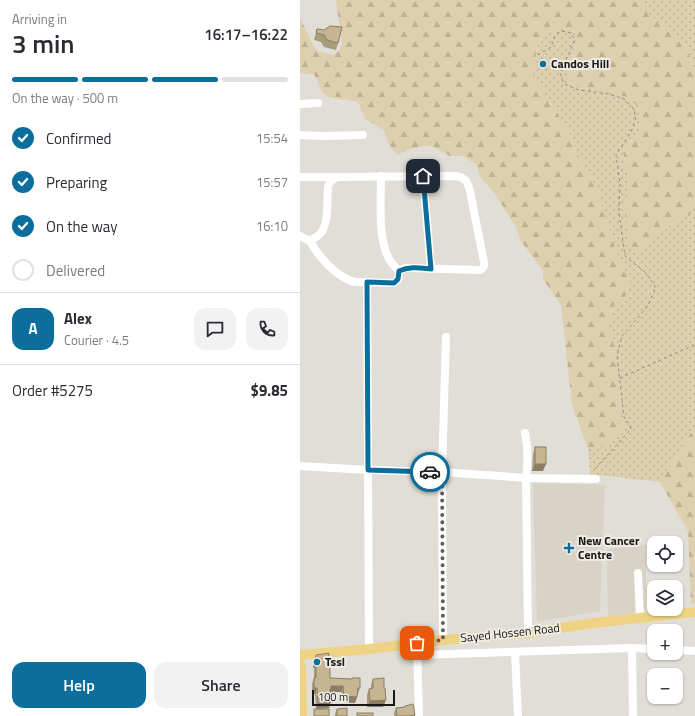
<!DOCTYPE html>
<meta charset="utf-8">
<style>
:root{--surface:#fff;--page:#f2f2f3;--text:#2b2b33;--muted:#7c7c81;--line:#e1e1e2;--accent:#0c6e9c}
body{margin:0;font-family:"Titillium Web",sans-serif;background:var(--page);color:var(--text);height:100vh;display:flex;flex-direction:column;font-size:15px;white-space:nowrap}
*{box-sizing:border-box;margin:0}
p{font-size:13px;color:var(--muted)}
.icon{flex:none;width:22px;height:22px;fill:none;stroke:currentColor;stroke-width:2;stroke-linecap:round;stroke-linejoin:round}
.map{position:relative;flex:1;overflow:hidden}
.side{display:flex;flex-direction:column;background:var(--surface);width:300px}
.side>*{flex:none}
.fabs{position:absolute;left:347px;top:536px;display:grid;gap:8px}
.fabs a{display:grid;place-items:center;width:36px;height:36px;border-radius:8px;background:var(--surface);box-shadow:0 1px 3px #0004;font-size:20px}
.scale{position:absolute;left:12px;bottom:10px;width:83px;box-sizing:border-box;padding-left:4px;border:2px solid #191816;border-top:0;font-size:11px;line-height:14px;white-space:nowrap;color:#191816;-webkit-text-stroke:3px #efece5;paint-order:stroke}
.pin{position:absolute;display:grid;place-items:center;width:34px;height:34px;color:#fff;margin:-17px;border-radius:8px;box-shadow:0 2px 6px #0006}
.courier{position:absolute;display:grid;place-items:center;width:40px;height:40px;margin:-20px;border:3px solid #0c6e9c;border-radius:50%;background:#fff;color:#222;box-shadow:0 1px 5px #0007}
.head em{font-style:normal;font-weight:600}
.head div{display:flex;flex-direction:column-reverse}
.head{display:flex;align-items:center;justify-content:space-between;height:68px;padding:0 12px}
h1{font-size:26px;font-weight:600;line-height:30px}
.bar{display:grid;grid-template-columns:repeat(4,1fr);gap:6px 4px;align-content:center;height:48px;padding:0 12px}
.bar i{height:5px;border-radius:3px;background:var(--line)}
.bar .on{background:var(--accent)}
.bar p{grid-column:span 4}
.line{display:flex;align-items:center;gap:10px;padding:0 12px;border-top:1px solid var(--line)}
.line div{flex:1}
.round{display:grid;place-items:center;flex:none;width:42px;height:42px;border-radius:12px;background:var(--page)}
ol{padding:0 12px;list-style:none}
li{display:flex;align-items:center;gap:12px;height:44px}
li p{margin-inline-start:auto}
li .icon{padding:4px;border-radius:50%;background:var(--accent);color:#fff;stroke-width:4}
li:last-child{color:var(--muted)}
li i{width:22px;height:22px;border:2px solid var(--line);border-radius:50%}
.action{display:flex;gap:8px;margin-top:auto;padding:8px 12px}
.action a{flex:1;height:46px;border-radius:12px;background:var(--accent);color:#fff;font-size:16px;font-weight:600;line-height:46px;text-align:center}
.action a+a{background:var(--page);color:var(--text)}
main{display:flex;flex:1;min-height:0}
.map>svg:first-child{display:block}
.built{fill:#d9d3c6}
.green{fill:url(#green-dots)}
.forest{fill:url(#forest-firs)}
.lines{fill:none;stroke-linecap:round;stroke-linejoin:round}
.path{stroke:#93918d;stroke-width:1;stroke-dasharray:3 3;stroke-linecap:butt}
.minor{stroke:#fff;stroke-width:8}
.major{stroke:#efd385;stroke-width:10}
.wall{fill:#a99c7c}
.shaded-wall{fill:#8a7f65}
.building{fill:#c5b590;stroke:#8a7f65}
.done{stroke:#5f5d5a;stroke-width:4;stroke-dasharray:0 7.2}
.route{stroke:#0c6e9c;stroke-width:5}
.poi-dot{fill:#0c6e9c;stroke:#efece5;stroke-width:1.5}
.labels{text-anchor:middle;stroke-width:4;stroke-linejoin:round;paint-order:stroke}
.poi-label{font-size:12px;font-weight:bold;fill:#191816;stroke:#efece5;text-anchor:start}
.street-label{font-size:12px;fill:#191816;stroke:#efece5}
</style>
<main>
<section class="side">
<div class="head"><div><h1>3 min</h1><p>Arriving in</p></div><em>16:17–16:22</em></div>
<div class="bar"><i class="on"></i><i class="on"></i><i class="on"></i><i></i><p>On the way · 500 m</p></div>
<ol>
<li><svg class="icon" aria-label="check" viewBox="0 0 24 24"><path d="M5 12l5 5 9-10"/></svg>Confirmed<p>15:54</p></li>
<li><svg class="icon" aria-label="check" viewBox="0 0 24 24"><path d="M5 12l5 5 9-10"/></svg>Preparing<p>15:57</p></li>
<li><svg class="icon" aria-label="check" viewBox="0 0 24 24"><path d="M5 12l5 5 9-10"/></svg>On the way<p>16:10</p></li>
<li><i></i>Delivered</li>
</ol>
<div class="line" style="height:72px"><b class="round" style="background:var(--accent);color:#fff">A</b><div><b>Alex</b><p>Courier · 4.5</p></div><a class="round"><svg class="icon" aria-label="chat" viewBox="0 0 24 24"><path d="M4 5h16v11H9l-5 4z"/></svg></a><a class="round"><svg class="icon" aria-label="phone" viewBox="0 0 24 24"><path d="M5 4h4l2 5-3 2q2 4 5 5l2-3 5 2v4C11 20 4 13 5 4z"/></svg></a></div>
<div class="line" style="height:52px"><div>Order #5275</div><b>$9.85</b></div>
<div class="action"><a>Help</a><a>Share</a></div>
</section>
<div class="map">
<svg width="395" height="716" viewBox="0 0 395 716">
<defs>
<pattern id="green-dots" width="8" height="8" patternUnits="userSpaceOnUse"><rect width="8" height="8" fill="#ded0ae"/><path d="M2 2h.1M6 6h.1" fill="none" stroke="#beb295" stroke-width="1.8" stroke-linecap="round"/></pattern>
<pattern id="forest-firs" width="22" height="20" patternUnits="userSpaceOnUse"><rect width="22" height="20" fill="#ded0ae"/><path d="M5 1l3.5 6h-7zM16 11l3.5 6h-7z" fill="#beb295"/></pattern>
</defs>
<rect width="100%" height="100%" fill="#e1ded8"/>
<g class="built">
<path d="M233 483 305 485 300 611 237 622Z"/>
<path d="M346 545V610H337L336 613 308 616 307 549Z"/>
</g>
<g class="green">
<path d="M340 0H395V71L387 49 348 13Z"/>
<path d="M261 28 272 30 278 39 267 71 328 97 334 101 341 114V128L323 151 329 180 325 202V217L338 257 356 234 382 218 389 216 395 206V426L360 482 290 474 288 449H295L324 429 310 313 313 306 325 297 330 283 315 248 296 186 276 152 268 130 233 75C237 51 233 36 261 28Z"/>
</g>
<g class="forest">
<path d="M36 0H340L348 13 387 49 395 71V206L389 216 381 218 356 234 338 257 330 246 325 217V202L329 180 323 151 341 128V114L334 101 328 97 278 86 267 79V71L278 39 272 30 261 28 253 30 241 39 237 46 233 75 268 130 276 152 296 186 315 248 330 283 325 297 313 306 310 313 324 429 315 440 295 449H288L272 405 261 305 243 279V271L221 241 216 227 195 194 181 178 176 165 164 156H150L130 145 110 149 97 155 88 143 84 130 65 119 58 102 29 97 23 93 14 74 0 73V18L13 45 17 51 33 55 39 51 42 44Z"/>
<path d="M395 426V603L391 604 388 531 360 482Z"/>
</g>
<g class="lines">
<g class="path">
<path d="M238 55 251 47 256 34 262 31 271 33 275 40 260 73 264 84 279 90 309 94 324 99 333 108 336 117 332 130 316 155 320 183 319 212 325 256 346 273 356 288 347 307 322 336 317 356 324 417 330 425 331 429 293 471"/>
<path d="M320 378 392 346 395 344"/>
</g>
<g class="minor">
<path d="M0 104 18 103"/>
<path d="M0 135 22 136 63 135"/>
<path d="M123 176 131 269"/>
<path d="M0 177H37"/>
<path d="M0 236 10 241"/>
<path d="M10 241C13 239 17 237 20 234 29 225 27 200 28 187 29 182 32 180 37 177L156 176C166 178 167 181 170 191L184 262C185 266 184 268 180 270L109 268H105L99 271"/>
<path d="M10 241C18 256 37 278 55 282L94 283 97 281 99 276V271C97 268 93 266 91 262 77 243 81 200 81 176"/>
<path d="M67 282 69 649"/>
<path d="M225 433C228 446 228 465 226 478L228 633"/>
<path d="M0 466 68 470 142 472 226 478 296 479"/>
<path d="M338 573 340 618"/>
<path d="M143 640 142 472 146 337"/>
<path d="M117 643 119 716"/>
<path d="M332 648 333 716"/>
<path d="M376 650 395 651"/>
<path d="M215 652 218 716"/>
<path d="M117 655 332 648 354 649"/>
</g>
<g class="major">
<path d="M0 655 69 649 143 640 228 633 293 623 395 612"/>
<path d="M0 664 1 666 2 716"/>
</g>
</g>
<g class="wall">
<path d="M17 29 38 43 36 50 24 47 21 42 14 40Z"/>
<path d="M235 447 243 471H232L233 454Z"/>
<path d="M16 655 28 665 30 678 60 688 55 703 42 702 41 692H30L29 708 16 709 15 694H12V684L14 678V668H13L14 660Z"/>
<path d="M73 679 84 688 86 700 83 707H67V695L69 689H71V685Z"/>
<path d="M105 706 115 715V716H94V713L96 708 105 707Z"/>
<path d="M37 709 47 716H35V714Z"/>
</g>
<g class="shaded-wall">
<path d="M235 464H246L243 471H232Z"/>
<path d="M15 662H16L14 668H13Z"/>
<path d="M31 686H43L41 692H30V689Z"/>
<path d="M14 688H17L15 694H12Z"/>
<path d="M44 696 57 697 55 703 42 702Z"/>
<path d="M86 700 83 707H67L70 701Z"/>
<path d="M31 702 29 708 16 709 18 703Z"/>
</g>
<g class="building">
<path d="M30 26 42 27 38 43 27 40 24 35 16 33 17 29 24 30Z"/>
<rect x="235" y="447" width="11" height="17"/>
<path d="M29 653 28 665H30V678L52 679V678H60V688H58L57 697 44 696 43 686H31V689H30L31 702 18 703 17 688H14V678H16V662H15L16 655Z"/>
<path d="M84 678V688H85L86 700 70 701 69 689 73 688V679Z"/>
<path d="M113 704 115 715 109 716H97L96 708 105 707V706Z"/>
<path d="M47 708V716H37V709Z"/>
<rect x="14" y="709" width="15" height="7"/>
<rect x="57" y="713" width="16" height="3"/>
</g>
<g class="lines">
<path class="done" d="M117 643 143 640 142 472H130"/>
<path class="route" d="M123 176 131 269C120 268 110 266 99 271L98 279 94 283 67 282 68 470 130 472"/>
</g>
<g class="poi-dot">
<circle cx="243" cy="64" r="4"/>
<path d="M267 542h4v4h4v4h-4v4h-4v-4h-4v-4h4z"/>
<circle cx="17" cy="662" r="4"/>
</g>
<g class="labels">
<g class="poi-label">
<text x="251" y="68">Candos Hill</text>
<text x="278" y="545">New Cancer<tspan x="278" dy="14">Centre</tspan></text>
<text x="25" y="666">Tssl</text>
</g>
<g class="street-label">
<text transform="translate(210 633) rotate(-6)" y="4">Sayed Hossen Road</text>
</g>
</g>
</svg>
<div class="fabs">
<a><svg class="icon" aria-label="locate" viewBox="0 0 24 24"><circle cx="12" cy="12" r="6"/><path d="M12 2v4M12 18v4M2 12h4M18 12h4"/></svg></a>
<a><svg class="icon" aria-label="layers" viewBox="0 0 24 24"><path d="M12 4l9 5-9 5-9-5zM3 14l9 5 9-5"/></svg></a>
<a>+</a>
<a>−</a>
</div>
<div class="scale">100 m</div>
<div class="pin" style="left:117px;top:643px;background:#ea580c"><svg class="icon" aria-label="bag" viewBox="0 0 24 24"><path d="M5 8h14l-1 12H6zM9 8a3 3 0 0 1 6 0"/></svg></div>
<div class="pin" style="left:123px;top:176px;background:#1f2937"><svg class="icon" aria-label="home" viewBox="0 0 24 24"><path d="M3 11l9-7 9 7M6 9v11h12V9"/></svg></div>
<div class="courier" style="left:130px;top:472px"><svg class="icon" aria-label="car" viewBox="0 0 24 24"><path d="M5 17H2v-5l4-1 3-4h7l3 4 3 1v5h-3M9 17h6M6 11h13"/><circle cx="7" cy="17" r="2"/><circle cx="17" cy="17" r="2"/></svg></div>
</div>
</main>
